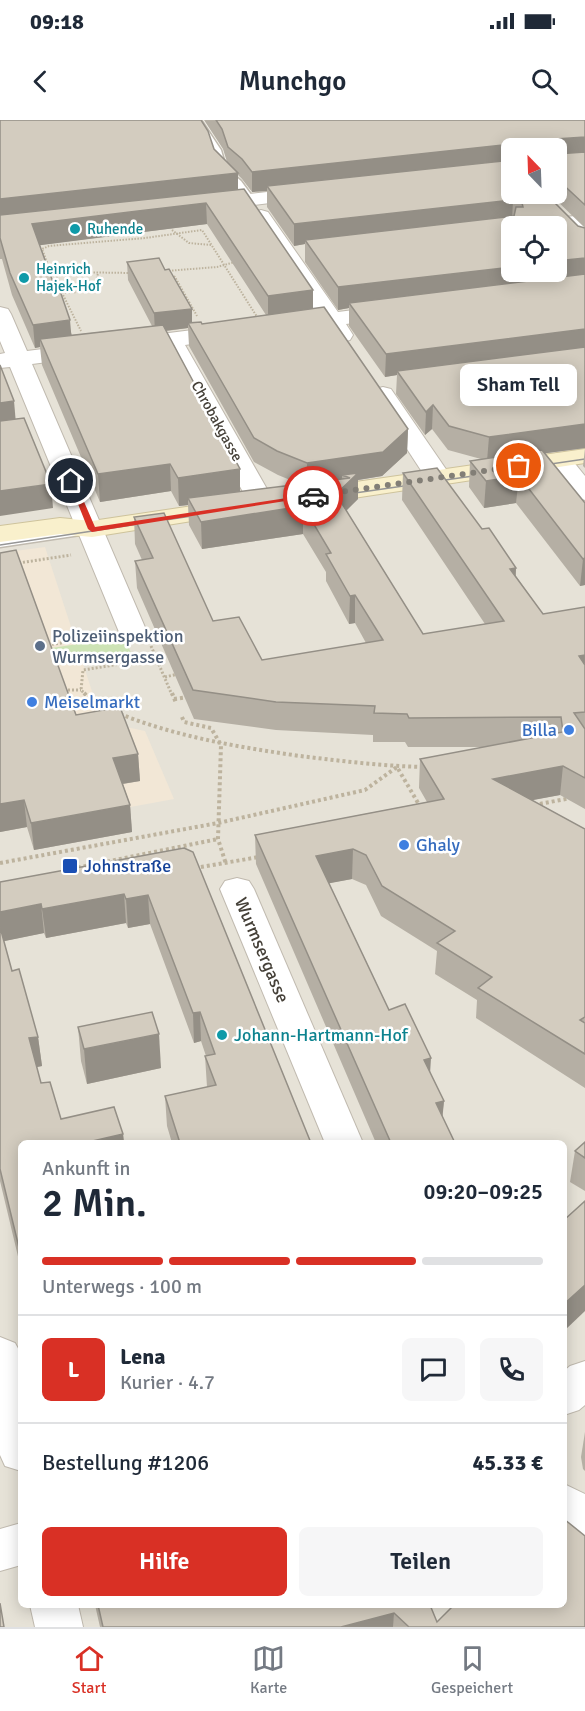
<!DOCTYPE html>
<html lang="de">
<meta charset="utf-8">
<style>
:root{--surface:#fff;--page:#f6f6f7;--text:#1f2937;--muted:#747a83;--line:#e0e1e3;--accent:#d93025}
body{margin:0;font-family:Signika,sans-serif;background:var(--page);color:var(--text);height:100vh;display:flex;flex-direction:column;font-size:22px;white-space:nowrap}
*{box-sizing:border-box;margin:0}
p{font-size:20px;color:var(--muted)}
.icon{flex:none;width:33px;height:33px;fill:none;stroke:currentColor;stroke-width:2;stroke-linecap:round;stroke-linejoin:round}
.map{position:relative;flex:1;overflow:hidden}
.panel{position:absolute;left:18px;top:1020px;width:549px;height:468px;display:flex;flex-direction:column;background:var(--surface);border-radius:9px;box-shadow:0 3px 15px #0003}
.panel>*{flex:none}
.needle{width:39px;rotate:337deg}
.buttons{position:absolute;left:501px;top:18px;display:grid;gap:12px}
.buttons a{display:grid;place-items:center;width:66px;height:66px;border-radius:9px;background:var(--surface);box-shadow:0 3px 15px #0003;font-size:30px}
.pin{position:absolute;display:grid;place-items:center;width:51px;height:51px;color:#fff;margin:-26px;border:3px solid #fff;border-radius:50%;box-shadow:0 2px 6px #0007}
.courier{position:absolute;display:grid;place-items:center;width:60px;height:60px;margin:-30px;border:4px solid #d93025;border-radius:50%;background:#fff;color:#222;box-shadow:0 2px 8px #0007}
.bubble{position:absolute;height:42px;border-radius:9px;background:var(--surface);box-shadow:0 3px 15px #0003;font-size:20px;font-weight:600;line-height:42px;text-align:center}
.head em{font-style:normal;font-weight:600}
.head div{display:flex;flex-direction:column-reverse}
.head{display:flex;align-items:center;justify-content:space-between;height:102px;padding:0 24px}
h1{font-size:39px;font-weight:600;line-height:45px}
.bar{display:grid;grid-template-columns:repeat(4,1fr);gap:9px 6px;align-content:center;height:72px;padding:0 24px}
.bar i{height:8px;border-radius:4px;background:var(--line)}
.bar .on{background:var(--accent)}
.bar p{grid-column:span 4}
.line{display:flex;align-items:center;gap:15px;padding:0 24px;border-top:2px solid var(--line)}
.line div{flex:1}
.round{display:grid;place-items:center;flex:none;width:63px;height:63px;border-radius:9px;background:var(--page)}
.primary-button{display:flex;gap:12px;margin-top:auto;padding:12px 24px}
.primary-button a{flex:1;height:69px;border-radius:9px;background:var(--accent);color:#fff;font-size:24px;font-weight:600;line-height:69px;text-align:center}
.primary-button a+a{background:var(--page);color:var(--text)}
.status{display:flex;justify-content:space-between;align-items:center;height:42px;padding:0 30px;background:var(--surface);direction:ltr}
.status svg{height:16px;fill:currentColor}
header{display:flex;justify-content:space-between;align-items:center;height:78px;padding:0 24px;background:var(--surface);font-size:27px;font-weight:600}
.menu{display:flex;justify-content:space-around;align-items:center;height:84px;border-top:2px solid var(--line);background:var(--surface);font-size:16px;color:var(--muted)}
.menu a{display:grid;justify-items:center;gap:3px}
.menu .on{color:var(--accent)}
.map>svg:first-child{display:block}
.residential{fill:#e6e2d7;fill-rule:evenodd}
.commercial{fill:#f2e7d6}
.green{fill:#cde3b5}
.lines{fill:none;stroke-linecap:round;stroke-linejoin:round}
.service-casing{stroke:#c0baaf;stroke-width:3}
.minor-casing{stroke:#c0baaf;stroke-width:2}
.secondary-casing{stroke:#cec39c;stroke-width:2}
.path-far2{stroke:#bdb39e;stroke-width:2;stroke-dasharray:1.5 1.5;stroke-linecap:butt}
.path-far1{stroke:#bdb39e;stroke-width:3;stroke-dasharray:2 2;stroke-linecap:butt}
.path{stroke:#bdb39e;stroke-width:4;stroke-dasharray:3 3;stroke-linecap:butt}
.service{fill:#fff;fill-rule:evenodd}
.minor{fill:#fff;fill-rule:evenodd}
.secondary{fill:#f9f0cc;fill-rule:evenodd}
.tram{stroke:#969696;stroke-width:1.5}
.wall{fill:#b5afa4;fill-rule:evenodd}
.shaded-wall{fill:#948f86}
.building{fill:#d3ccbf;stroke:#948f86;stroke-width:1.5}
.route{fill:#d93025}
.done{stroke:#827e76;stroke-width:6;stroke-dasharray:0 10.8}
.culture-dot{fill:#0f9aa8;stroke:#fff;stroke-width:2}
.service-dot{fill:#5c6f8a;stroke:#fff;stroke-width:2}
.shop-dot{fill:#3f7fe0;stroke:#fff;stroke-width:2}
.transit-dot{fill:#1a4fb4;stroke:#fff;stroke-width:2}
.labels{text-anchor:middle;stroke-width:5;stroke-linejoin:round;paint-order:stroke}
.far-culture-label{font-size:15px;fill:#0d838f;stroke:#fff;text-anchor:start}
.far-street-label{font-size:15px;fill:#454038;stroke:#fff}
.service-label{font-size:18px;fill:#4e5e75;stroke:#fff;text-anchor:start}
.shop-label{font-size:18px;fill:#366cbe;stroke:#fff;text-anchor:start}
.transit-label{font-size:18px;fill:#164399;stroke:#fff;text-anchor:start}
.street-label{font-size:18px;fill:#454038;stroke:#fff}
.culture-label{font-size:18px;fill:#0d838f;stroke:#fff;text-anchor:start}
</style>
<div class="status"><b>09:18</b><svg viewBox="0 0 49 12"><path d="M0 12V9h3v3zM5 12V6h3v6zM10 12V3h3v9zM15 12V0h3v12zM26 1h20v11H26zM47 4h2v5h-2z"/></svg></div>
<header><svg class="icon" aria-label="back" viewBox="0 0 24 24"><path d="M15 5l-7 7 7 7"/></svg>Munchgo<svg class="icon" aria-label="search" viewBox="0 0 24 24"><circle cx="10" cy="10" r="6"/><path d="M15 15l6 6"/></svg></header>
<div class="map">
<svg width="585" height="1507" viewBox="0 0 585 1507">
<rect width="100%" height="100%" fill="#f2f0e8"/>
<path class="residential" d="M585 36V1507H0V100L511 44 512 74H556ZM512 106H556V152H512ZM21 1023H564V1485H21Z"/>
<path class="commercial" d="M45 427 102 602 145 611 174 679 0 711V433Z"/>
<path class="green" d="M124 517 131 533 51 546 45 529Z"/>
<g class="lines">
<g class="service-casing">
<g id="service">
<path d="M191 0H201L221 30 226 48 241 61 255 80 253 82H247L235 65 217 49 211 30Z"/>
<path d="M82 407 89 411 87 414 0 427V419Z"/>
</g>
</g>
<g class="minor-casing">
<g id="minor">
<path d="M311 67 318 69 321 73 318 77 207 91 200 89 197 85 200 81 207 79Z"/>
<path d="M261 90 268 92 338 192 393 185 401 187 404 192 401 197 346 204 353 215 350 220 342 222 334 220 325 207 289 212 281 210 278 205 281 200 317 195 251 96 254 92Z"/>
<path d="M585 95V107L556 110V106H524L527 102 534 100Z"/>
<path d="M0 187 8 189 11 194 27 231 232 205 240 207 243 212 240 217 185 225 275 383 271 388 262 391 253 388 249 383 164 227 32 244 147 512 143 518 133 520 123 518 119 512 10 247 0 248V234L5 233 0 221Z"/>
<path d="M383 267 391 269 452 358 448 363 439 366 430 363 426 358 371 274 375 269Z"/>
<path d="M559 333 568 335 585 356V380L576 377 547 340 550 335Z"/>
<path d="M237 758 249 761 254 769 363 1023H325L220 769 225 761Z"/>
<path d="M0 1217 15 1223 21 1234V1351L5 1346 0 1335Z"/>
<path d="M585 1241V1285L579 1290 564 1295V1251L570 1246Z"/>
<path d="M564 1364 585 1374V1421L564 1411Z"/>
<path d="M21 1403V1445L0 1451V1409Z"/>
<path d="M30 1485H78L83 1507H35Z"/>
</g>
</g>
<g class="secondary-casing">
<g id="secondary">
<path d="M585 329V343L314 384 305 381 301 376 305 371 314 368Z"/>
<path d="M233 380 242 383 246 388 242 393 92 417 60 414 0 422V406L60 398 92 401Z"/>
</g>
</g>
<g class="path-far2">
<path d="M172 110 189 123 211 125"/>
<path d="M166 151 217 147 235 142"/>
<path d="M62 153 54 159V166L62 173 81 211"/>
<path d="M131 153 63 152 48 145 42 129 49 126 145 118 202 110 259 200"/>
<path d="M171 155 175 157 197 196"/>
<path d="M62 173 94 171 98 153"/>
</g>
<g class="path-far1">
<path d="M19 443 71 435"/>
<path d="M48 525 106 516"/>
<path d="M151 526 172 575"/>
<path d="M165 557 178 554"/>
<path d="M64 570H81"/>
<path d="M86 575 81 570 83 550 157 538"/>
</g>
<g class="path">
<path d="M84 573 93 582 113 590"/>
<path d="M172 573 176 583"/>
<path d="M174 579 189 577"/>
<path d="M120 594C178 617 238 627 300 636 341 641 382 646 424 647"/>
<path d="M182 597 184 602 211 608 221 625 218 719 226 744"/>
<path d="M534 685 571 678"/>
<path d="M0 743 218 703 365 670 397 647 421 688"/>
<path d="M195 748 259 737"/>
<path d="M66 750 218 719"/>
</g>
<use href="#service" class="service"/>
<use href="#minor" class="minor"/>
<use href="#secondary" class="secondary"/>
<g class="tram">
<path d="M537 346 585 339"/>
<path d="M341 375 487 354"/>
<path d="M0 425 205 394"/>
</g>
</g>
<g class="wall">
<path d="M0 0 214 29 227 42 223 29 204 0H585V348L583 346 585 328 545 333 585 383V465L580 466 516 383 484 388 469 367 470 341 481 339 448 330 432 309 425 315 396 274 397 255 385 257 349 206V188L338 190 305 142V124L294 126 267 87V71L252 72 242 59 238 55V69L313 170V188L408 309 407 333 382 356 358 360V379L346 390 423 514 485 504 402 380 403 353 482 409 516 448V456L543 494 585 487V689L560 675 532 680 585 709V968L476 898 477 880 435 854 437 831 381 796 366 765 352 759 329 763 389 890 430 953 444 981 442 997 455 1023H376L256 744 255 715 427 682 419 668 420 639 486 627H408L405 622H373V615L276 610 194 599 137 468 135 441 142 440 135 424 134 397 213 501 262 540 366 523 355 503 349 504 326 461V452L303 414 202 429 189 405 188 385 179 386 171 371 100 382 42 245 40 227 35 228 12 175 2 139H0ZM512 28H556V74H550L585 108 578 106 512 74ZM207 104 266 195 202 204 192 203V189L165 150 127 142 128 160 152 206 72 215 39 125ZM188 208 189 226 254 342 278 355 300 364 240 372V349L166 211Z"/>
<path d="M0 433 76 595 138 634 140 661 123 664 130 685 132 712 34 730 27 707 0 712Z"/>
<path d="M184 728 311 1023H172L167 1006 165 976 207 967 205 936H206L201 921 194 923 150 804 128 808 126 803 46 818 44 813 4 821 12 851 38 917 42 946 37 947 41 963 61 999 123 1014 124 1023H21V1149L0 1061V762Z"/>
<path d="M78 907 161 948 87 964 81 941Z"/>
<path d="M585 1022V1071L570 1062 575 1031Z"/>
<path d="M585 1312V1351L583 1349 581 1337Z"/>
<path d="M95 1485H430L437 1502 585 1507H100Z"/>
</g>
<g class="shaded-wall">
<path d="M585 17V36L556 39V19Z"/>
<path d="M513 24V28H512V44L267 66V71L252 72V52Z"/>
<path d="M238 53V74L0 100V79Z"/>
<path d="M513 80 512 101 305 120V124L294 126V104Z"/>
<path d="M206 83 207 104 34 126 32 104Z"/>
<path d="M585 138V159L349 183V188L338 190V167L512 147V152H556V141Z"/>
<path d="M313 170V192L268 198V176Z"/>
<path d="M192 189V208L188 203V208L155 212 154 193Z"/>
<path d="M70 200 72 223 40 219V227L35 228 33 205Z"/>
<path d="M585 209V231L397 251V255L385 257 386 234Z"/>
<path d="M14 281 16 304 0 307V283Z"/>
<path d="M433 285 432 309 425 315 426 292Z"/>
<path d="M585 304V328L487 341 489 317Z"/>
<path d="M408 309 407 333 382 356 358 360V379L336 401V374L350 358 342 355V362L307 367V343Z"/>
<path d="M170 344 171 371 100 382 98 354Z"/>
<path d="M240 349V377L188 378V385L179 386 178 358Z"/>
<path d="M519 356 516 383 484 388 486 361Z"/>
<path d="M51 364 53 388 0 396V371Z"/>
<path d="M303 386V414L202 429 201 402Z"/>
<path d="M585 438V465L580 466 583 439Z"/>
<path d="M516 448 514 476 510 449Z"/>
<path d="M355 475V503L349 504 350 476Z"/>
<path d="M585 535V563L579 536Z"/>
<path d="M138 634 140 661 115 665 113 638Z"/>
<path d="M563 646 560 675 491 688 493 659Z"/>
<path d="M24 680 27 707 0 712V684Z"/>
<path d="M130 685 132 712 34 730 31 703Z"/>
<path d="M353 729 352 759 315 766 316 736Z"/>
<path d="M124 774 126 803 46 818 42 789Z"/>
<path d="M148 775 150 804 128 808 126 779Z"/>
<path d="M41 784 44 813 0 822V792Z"/>
<path d="M200 892 201 921 194 923 193 893Z"/>
<path d="M159 914 161 948 87 964 84 929Z"/>
<path d="M38 917 42 946 32 948 29 918Z"/>
<path d="M431 938 429 969 424 940Z"/>
<path d="M444 981 441 1012 436 983Z"/>
<path d="M123 1014 124 1023H84Z"/>
<path d="M585 1165V1191L564 1211V1184Z"/>
<path d="M394 1493 393 1507H341Z"/>
</g>
<g class="building">
<path d="M0 0H201L208 11 214 29 238 53 0 79Z"/>
<path d="M216 0H585V17L556 19V28H515L516 26 513 24 252 52 242 39 228 27 222 9Z"/>
<path d="M585 32V85L556 58V34Z"/>
<path d="M512 40V74H546L578 106 585 108V138L556 141V106H512V147L338 167 305 120 514 96 516 87H523L522 83 513 80 294 104 267 66Z"/>
<path d="M244 69 313 170 268 176 206 83 138 91 32 104 54 165H58L70 200 33 205 10 153 0 118V95Z"/>
<path d="M159 138 165 150 169 149 192 189 154 193 127 142Z"/>
<path d="M585 154V209L386 234 349 183Z"/>
<path d="M324 187 408 309 383 332 307 343 277 331 254 318 188 203 201 202 202 204Z"/>
<path d="M163 205 240 349 178 358 170 344 98 354 40 219Z"/>
<path d="M585 227V304L489 317 449 306 433 285 426 292 397 251Z"/>
<path d="M0 245 14 281 0 283Z"/>
<path d="M24 298 51 364 0 371V301Z"/>
<path d="M542 330 585 383V438L583 439 519 356 486 361 470 341Z"/>
<path d="M437 348 482 409 489 408 516 448 510 449 543 494 585 487V535L579 536 585 545V592L574 593 585 609V658L563 646 493 659 585 709V897L580 900 585 903V934L478 868 492 857 437 823 455 811 382 766 366 735 353 729 316 736 389 890 405 884 431 938 424 940 444 981 436 983 455 1023H391L255 715 444 679 420 639 563 612 561 597 409 598 407 594 374 593 375 586 276 582 193 570 135 441 153 438 134 397 164 393 213 501 239 497 262 540 383 520 355 475 350 476 326 434 331 433 303 386 201 402 188 378 350 358 342 355 358 353 336 374 423 514 504 501 403 353Z"/>
<path d="M16 430 76 595 120 587 138 634 113 638 130 685 31 703 24 680 0 684V433Z"/>
<path d="M184 728 193 732 311 1023H180L165 976 216 965 205 936 215 934 200 892 193 893 148 775 126 779 124 774 42 789 41 784 0 792V762Z"/>
<path d="M0 807 12 851 19 849 38 917 29 918 41 963 50 962 61 999 114 987 123 1014 84 1023H21V1136L0 1049Z"/>
<path d="M152 892 159 914 84 929 78 907Z"/>
<path d="M585 1022V1038L575 1031Z"/>
<path d="M585 1081V1165L564 1184V1100Z"/>
<path d="M564 1399 585 1416V1507H409L394 1493 341 1507H103L98 1485H430L437 1502 454 1485H564Z"/>
<path d="M0 1483 4 1507H0Z"/>
</g>
<path class="route" d="M68 359 75 361 95 407 313 374 317 376 92 412 88 409Z"/>
<g class="lines">
<path class="done" d="M313 376 519 346"/>
</g>
<g class="culture-dot">
<circle cx="75" cy="109" r="6"/>
<circle cx="24" cy="158" r="6"/>
<circle cx="222" cy="915" r="6"/>
</g>
<circle class="service-dot" cx="40" cy="526" r="6"/>
<g class="shop-dot">
<circle cx="32" cy="582" r="6"/>
<circle cx="569" cy="610" r="6"/>
<circle cx="404" cy="725" r="6"/>
</g>
<rect class="transit-dot" x="62" y="738" width="16" height="16" rx="3"/>
<g class="labels">
<g class="far-culture-label">
<text x="87" y="114">Ruhende</text>
<text x="36" y="154">Heinrich<tspan x="36" dy="17">Hajek-Hof</tspan></text>
</g>
<g class="far-street-label">
<text transform="translate(217 301) rotate(61)" y="5">Chrobakgasse</text>
</g>
<g class="service-label">
<text x="52" y="522">Polizeiinspektion<tspan x="52" dy="21">Wurmsergasse</tspan></text>
</g>
<g class="shop-label">
<text x="44" y="588">Meiselmarkt</text>
<text x="557" y="616" text-anchor="end">Billa</text>
<text x="416" y="731">Ghaly</text>
</g>
<g class="transit-label">
<text x="84" y="752">Johnstraße</text>
</g>
<g class="street-label">
<text transform="translate(262 830) rotate(67)" y="6">Wurmsergasse</text>
</g>
<g class="culture-label">
<text x="234" y="921">Johann-Hartmann-Hof</text>
</g>
</g>
</svg>
<div class="buttons">
<a><svg class="needle" viewBox="-14 -14 28 28"><path d="M0-13l5 13h-10z" fill="#e53935"/><path d="M0 13l5-13h-10z" fill="#747a83"/></svg></a>
<a><svg class="icon" aria-label="locate" viewBox="0 0 24 24"><circle cx="12" cy="12" r="6"/><path d="M12 2v4M12 18v4M2 12h4M18 12h4"/></svg></a>
</div>
<div class="pin" style="left:519px;top:346px;background:#ea580c"><svg class="icon" aria-label="bag" viewBox="0 0 24 24"><path d="M5 8h14l-1 12H6zM9 8a3 3 0 0 1 6 0"/></svg></div>
<div class="pin" style="left:71px;top:361px;background:#1f2937"><svg class="icon" aria-label="home" viewBox="0 0 24 24"><path d="M3 11l9-7 9 7M6 9v11h12V9"/></svg></div>
<div class="courier" style="left:313px;top:376px"><svg class="icon" aria-label="car" viewBox="0 0 24 24"><path d="M5 17H2v-5l4-1 3-4h7l3 4 3 1v5h-3M9 17h6M6 11h13"/><circle cx="7" cy="17" r="2"/><circle cx="17" cy="17" r="2"/></svg></div>
<div class="bubble" style="left:460px;top:244px;width:117px">Sham Tell</div>
<section class="panel">
<div class="head"><div><h1>2 Min.</h1><p>Ankunft in</p></div><em>09:20–09:25</em></div>
<div class="bar"><i class="on"></i><i class="on"></i><i class="on"></i><i></i><p>Unterwegs · 100 m</p></div>
<div class="line" style="height:108px"><b class="round" style="background:var(--accent);color:#fff">L</b><div><b>Lena</b><p>Kurier · 4.7</p></div><a class="round"><svg class="icon" aria-label="chat" viewBox="0 0 24 24"><path d="M4 5h16v11H9l-5 4z"/></svg></a><a class="round"><svg class="icon" aria-label="phone" viewBox="0 0 24 24"><path d="M5 4h4l2 5-3 2q2 4 5 5l2-3 5 2v4C11 20 4 13 5 4z"/></svg></a></div>
<div class="line" style="height:78px"><div>Bestellung #1206</div><b>45.33 €</b></div>
<div class="primary-button"><a>Hilfe</a><a>Teilen</a></div>
</section>
</div>
<nav class="menu">
<a class="on"><svg class="icon" aria-label="home" viewBox="0 0 24 24"><path d="M3 11l9-7 9 7M6 9v11h12V9"/></svg>Start</a>
<a><svg class="icon" aria-label="map" viewBox="0 0 24 24"><path d="M3 6l6-2 6 2 6-2v14l-6 2-6-2-6 2zM9 4v14M15 6v14"/></svg>Karte</a>
<a><svg class="icon" aria-label="saved" viewBox="0 0 24 24"><path d="M7 4h10v16l-5-4-5 4z"/></svg>Gespeichert</a>
</nav>
